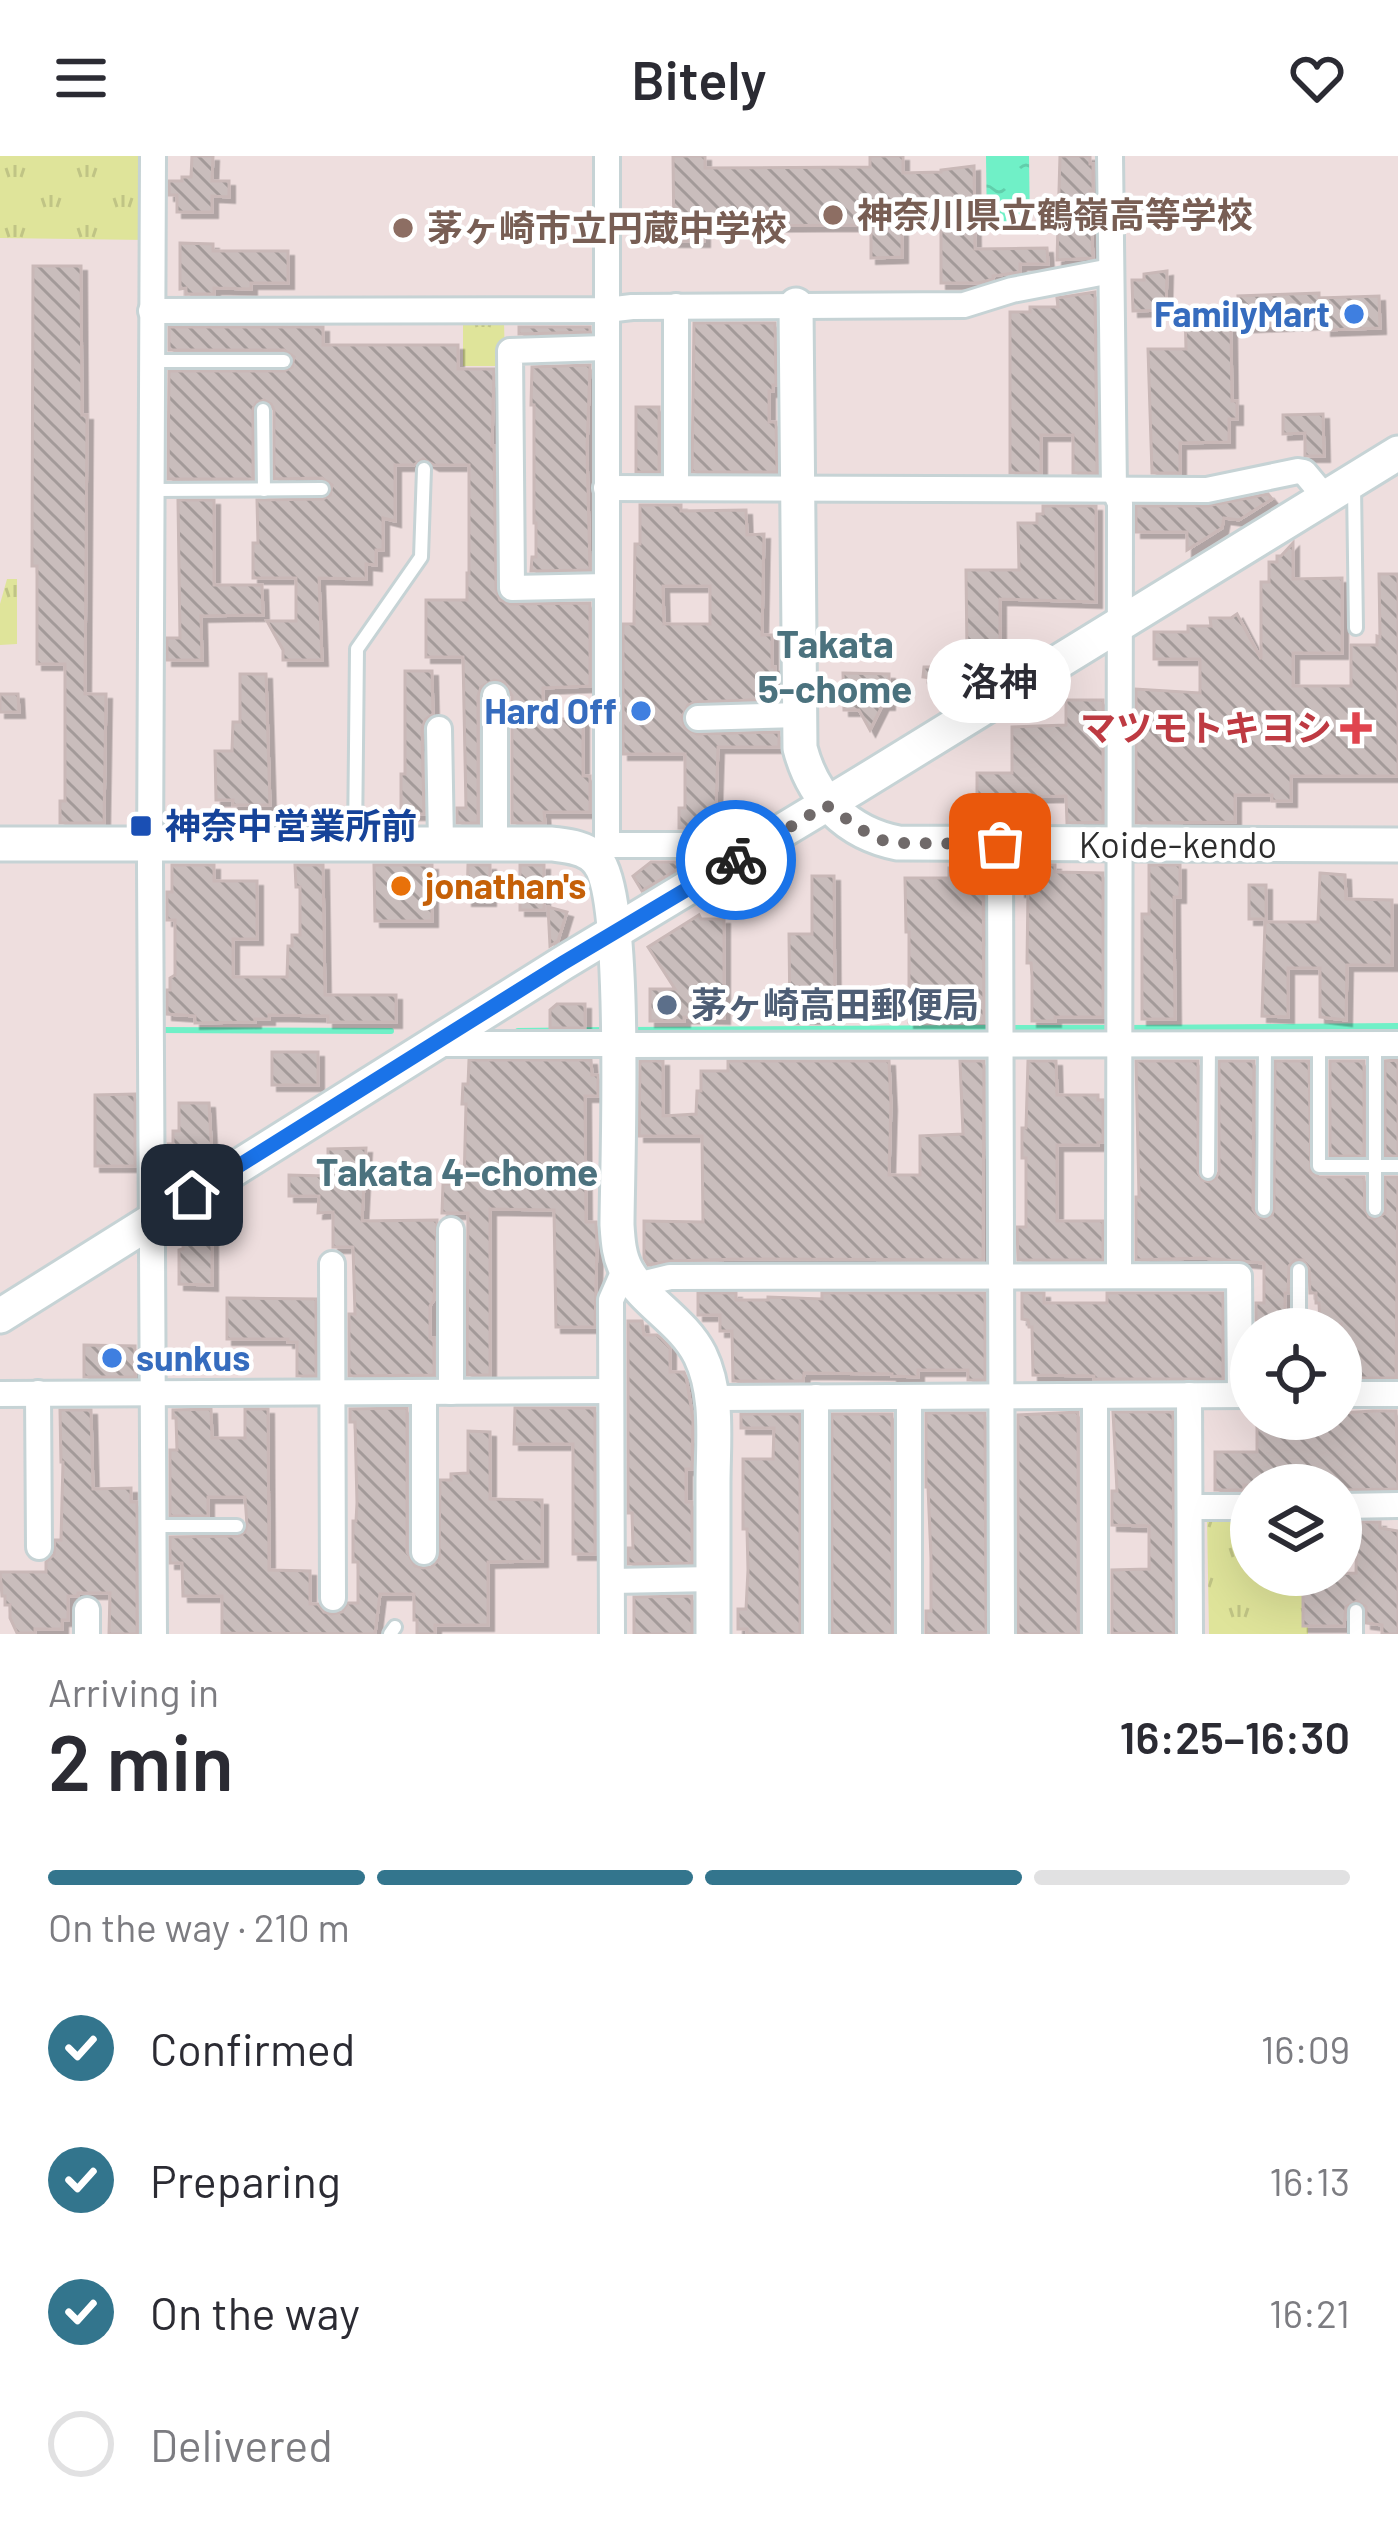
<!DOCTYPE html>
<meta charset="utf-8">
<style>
:root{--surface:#fff;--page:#f7f7f7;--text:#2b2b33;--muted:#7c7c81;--line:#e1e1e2;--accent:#33758d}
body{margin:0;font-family:Barlow,"Noto Sans JP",sans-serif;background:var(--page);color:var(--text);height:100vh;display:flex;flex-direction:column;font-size:45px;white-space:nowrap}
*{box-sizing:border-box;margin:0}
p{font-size:39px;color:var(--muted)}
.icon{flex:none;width:66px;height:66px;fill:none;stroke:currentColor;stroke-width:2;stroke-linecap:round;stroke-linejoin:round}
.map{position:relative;height:1478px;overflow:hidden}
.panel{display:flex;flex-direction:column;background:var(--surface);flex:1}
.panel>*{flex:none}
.fabs{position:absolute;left:1230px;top:1152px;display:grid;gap:24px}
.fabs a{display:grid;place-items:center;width:132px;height:132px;border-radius:50%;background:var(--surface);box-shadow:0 12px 48px #0002;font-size:60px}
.pin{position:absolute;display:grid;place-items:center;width:102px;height:102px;color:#fff;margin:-51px;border-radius:24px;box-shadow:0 6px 18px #0006}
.courier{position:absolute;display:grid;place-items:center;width:120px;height:120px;margin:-60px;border:9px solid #1a73e8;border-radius:50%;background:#fff;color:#222;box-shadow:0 3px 15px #0007}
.bubble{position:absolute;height:84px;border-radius:42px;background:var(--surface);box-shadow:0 12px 48px #0002;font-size:39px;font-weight:600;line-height:84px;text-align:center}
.summary em{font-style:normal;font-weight:600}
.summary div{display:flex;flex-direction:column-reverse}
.summary{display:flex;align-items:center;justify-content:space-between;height:204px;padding:0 48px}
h1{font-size:78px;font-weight:600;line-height:90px}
.bar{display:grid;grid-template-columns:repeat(4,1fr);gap:18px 12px;align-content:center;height:144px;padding:0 48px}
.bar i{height:15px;border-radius:9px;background:var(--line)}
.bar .active{background:var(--accent)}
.bar p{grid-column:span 4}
ol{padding:0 48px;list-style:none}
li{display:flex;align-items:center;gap:36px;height:132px}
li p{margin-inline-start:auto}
li .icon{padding:12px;border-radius:50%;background:var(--accent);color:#fff;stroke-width:4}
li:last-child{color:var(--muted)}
li i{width:66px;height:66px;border:6px solid var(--line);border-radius:50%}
header{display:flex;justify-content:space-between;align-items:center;height:156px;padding:0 48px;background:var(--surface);font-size:54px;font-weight:600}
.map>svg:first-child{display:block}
.park{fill:url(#park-tufts)}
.water{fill:url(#water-ripples)}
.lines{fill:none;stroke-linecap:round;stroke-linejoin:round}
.stream{stroke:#70f0c7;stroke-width:6}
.building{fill:url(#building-back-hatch);stroke:#c9b8b7;stroke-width:3;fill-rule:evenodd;filter:url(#shadow)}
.lane-casing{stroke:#c6d3d5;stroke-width:18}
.street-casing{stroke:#c6d3d5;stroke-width:30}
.secondary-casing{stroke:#c6d3d5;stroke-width:39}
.lane{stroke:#fff;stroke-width:12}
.street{stroke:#fff;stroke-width:24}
.secondary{stroke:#fff;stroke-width:33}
.done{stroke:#706a6a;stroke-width:12;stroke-dasharray:0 21.6}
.route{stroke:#1a73e8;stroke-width:15}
.education-dot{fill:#8d6e63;stroke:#fff;stroke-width:4.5}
.shop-dot{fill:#3f7fe0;stroke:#fff;stroke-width:4.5}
.health-dot{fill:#e0444e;stroke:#fff;stroke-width:4.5}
.transit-dot{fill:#1a4fb4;stroke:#fff;stroke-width:4.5}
.food-dot{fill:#e8710a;stroke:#fff;stroke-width:4.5}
.service-dot{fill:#5c6f8a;stroke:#fff;stroke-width:4.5}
.labels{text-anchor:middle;stroke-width:9;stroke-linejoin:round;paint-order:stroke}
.education-label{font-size:36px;font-weight:bold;fill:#785e54;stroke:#fff;text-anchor:start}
.shop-label{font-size:36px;font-weight:bold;fill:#366cbe;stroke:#fff;text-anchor:end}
.health-label{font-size:36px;font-weight:bold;fill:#be3a42;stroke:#fff;text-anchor:end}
.transit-label{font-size:36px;font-weight:bold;fill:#164399;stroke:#fff;text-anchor:start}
.street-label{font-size:36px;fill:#2c2c2c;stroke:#fff}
.food-label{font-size:36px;font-weight:bold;fill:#c56008;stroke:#fff;text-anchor:start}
.service-label{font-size:36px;font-weight:bold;fill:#4e5e75;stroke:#fff;text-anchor:start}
.neighbourhood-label{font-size:39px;font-weight:bold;fill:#4b727e;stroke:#fff}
</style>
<header><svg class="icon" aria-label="menu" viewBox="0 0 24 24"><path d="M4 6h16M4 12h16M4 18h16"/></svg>Bitely<svg class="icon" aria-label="heart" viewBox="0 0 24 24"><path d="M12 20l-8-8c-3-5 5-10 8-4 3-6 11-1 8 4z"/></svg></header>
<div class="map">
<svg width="1398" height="1478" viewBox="0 0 1398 1478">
<defs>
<pattern id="park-tufts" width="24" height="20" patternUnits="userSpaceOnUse" patternTransform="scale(3)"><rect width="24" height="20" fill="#dfe49a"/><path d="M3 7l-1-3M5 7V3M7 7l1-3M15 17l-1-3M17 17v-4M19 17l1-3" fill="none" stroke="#c0c485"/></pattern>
<pattern id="water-ripples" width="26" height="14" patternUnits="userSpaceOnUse" patternTransform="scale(3)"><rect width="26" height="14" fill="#70f0c7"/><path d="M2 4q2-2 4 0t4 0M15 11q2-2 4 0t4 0" fill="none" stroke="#61ceab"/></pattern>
<pattern id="building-back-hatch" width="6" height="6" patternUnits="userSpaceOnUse" patternTransform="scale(3)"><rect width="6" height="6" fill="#c9bdbc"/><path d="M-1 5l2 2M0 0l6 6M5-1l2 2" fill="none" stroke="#a39a99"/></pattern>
<filter id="shadow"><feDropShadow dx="5.5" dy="5.5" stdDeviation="0" flood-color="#0004"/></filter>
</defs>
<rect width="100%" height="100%" fill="#eedede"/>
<g class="park">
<path d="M0 0H148L146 84 0 82Z"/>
<path d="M463 164H504L505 210H463Z"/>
<path d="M7 423H17V488L0 489V448Z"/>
<path d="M1251 1360V1419H1308V1478H1209L1207 1361Z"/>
</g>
<path class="water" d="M986 0H1029L1030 74 987 75Z"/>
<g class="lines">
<g class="stream">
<path d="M1006 872H1112"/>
<path d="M1126 872 1398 870"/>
<path d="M160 874 391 875"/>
<path d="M628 874 992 872"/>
<path d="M518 875 608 874"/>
</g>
</g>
<g class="building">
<path d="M192 0H213L212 25H229V41L212 40V56H177V39H169V25H182V21H191Z"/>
<path d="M673 0H705V12L870 11V0H903V17L941 16V14L974 10 975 93 1047 92 1048 108H1020V116L993 120V123L979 127H941V58L902 59V101L871 102V69L704 70V85H674Z"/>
<path d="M1060 0H1090V8H1093V35H1090L1093 102 1057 104Z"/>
<path d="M180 87 213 88V95H288V127H251V133L214 132V138H186V132L180 133Z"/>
<path d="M33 110H81L82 259H87L85 538H106L104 667H60V645H65V508H37V410H32Z"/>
<path d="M1167 115 1166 154 1133 155 1132 124H1144V118Z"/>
<path d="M1095 136 1097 317H1073V279H1041V317H1010V156H1030V151H1058L1057 142Z"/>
<path d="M1319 137V142L1379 140 1380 172 1326 174V167L1231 171 1232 245H1237V263H1229V286L1180 287V317H1152L1148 193H1186L1185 152 1239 151 1238 140Z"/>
<path d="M694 167H775L776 229H773V235H769V266H776L777 316H692Z"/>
<path d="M169 171H323V189H458V213H494L492 290H494L496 433 500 444 511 448 590 447V530L543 532V563H583V620H590V656H544L545 667H512V540L504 526 494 524 481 531 478 540V667H457V652H466L463 501H426V444H467V417H469V309H434L423 303 414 309H395V365L383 362V394H376V409L366 408V423L319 422 322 504H283V494L267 465H296V422H253V387H258L257 344 323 343 330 339 332 329 322 322 274 323V254L271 248 264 244 257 246 253 253V323H168L169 215H284L292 211 294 201 284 194H169Z"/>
<path d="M519 171H590V176L519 178Z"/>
<path d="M590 209 587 294 590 414 531 415 532 401H536V367H534V249H531L532 211Z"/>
<rect x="636" y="251" width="23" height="65"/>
<path d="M1323 258 1324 300H1305V277L1283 278V259Z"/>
<path d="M1268 338 1272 343 1239 364 1224 362 1222 372 1187 394V376H1136V350H1207Z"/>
<path d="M178 344H214V429H262L263 459 201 460 202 504H167V482H180Z"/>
<path d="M640 349H681V355L746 354 747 379 764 378 762 479H772V511H775V535L778 534V543L696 546 688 549 682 561 685 572 697 578 779 576V591H718L716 652H724V672H679V652H685V598H623V468H634L635 388H640ZM663 430H710V468H664Z"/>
<path d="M1043 350H1096V446L1000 443V497H967L966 414H1019L1018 367H1037V358H1043Z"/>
<path d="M1293 387V423L1342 422V497H1293V530H1351V489H1377V480L1380 481 1379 418H1398V620H1291V645H1272V639H1235V666L1136 667V533L1200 537V503H1154V476H1188V470H1211L1210 462H1231L1237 458 1261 503V426H1269V406H1277V400H1281Z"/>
<path d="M924 511H999L1000 517 962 526 923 521Z"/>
<path d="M405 515H432L433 558 425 564 422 573 424 658H401V618H405Z"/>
<path d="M843 517 889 518V548H883L870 574 859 554H844Z"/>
<path d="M240 518H266L270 649H233V644H216L215 595H232L233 566H240Z"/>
<path d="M0 538H18L19 556H0Z"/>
<path d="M1066 544H1103V666L1067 667 1066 640 1020 641V662H998V666H971V646H977V617H1012V571L1066 569Z"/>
<path d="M651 706H689L642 735 633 720Z"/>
<path d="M1020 708 1055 709V716L1103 717V861H1055V865H1032V820L1031 807H1027L1028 735H1020Z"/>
<path d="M172 709H214V725H257V783H233V821H287L288 790H292V779H300V731H296L295 709H323L325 839H396V866H328V860L269 859V863H255V866L195 867V860L167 858V834H170V822L175 819V764H167V736H172Z"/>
<path d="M374 709H432V765H375Z"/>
<path d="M468 709H490V744H467Z"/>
<rect x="520" y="709" width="24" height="45"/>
<path d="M1149 709H1180V741H1174L1175 863H1142V758H1149Z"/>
<path d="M949 712H983L984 866H909V776H906L905 722H949Z"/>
<path d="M1320 717 1345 719 1346 743 1392 744V809H1347L1346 864 1320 861V812H1288V861L1262 860 1265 766H1318Z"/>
<path d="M812 720H834L835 862H790L789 778H812Z"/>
<rect x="1249" y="729" width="17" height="34"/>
<path d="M548 751 567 756 558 785 550 790Z"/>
<path d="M699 759 701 763H724V862L684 861V865H650V833H675L648 791Z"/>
<path d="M557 848H585V872H550V854Z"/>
<rect x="272" y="896" width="46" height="33"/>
<path d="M469 904H591L592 919H598V940H585L586 1066H596L597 1087 595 1171H556L554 1054 490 1053V1219H467L468 1057H442L443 1028H464L466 948H462L463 928H468Z"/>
<path d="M1398 904V1000H1385V905Z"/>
<path d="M640 905H663V960L696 958 697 935H701V915H728V905H889L891 949 889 1019H920V980L963 978 960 905H984L983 1104 743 1103 669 1105 648 1109 644 1102V1065L703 1066 702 980H639Z"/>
<path d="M1028 905H1056L1057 939H1098V944H1103V986H1098V989H1057V1065H1103V1104H1018L1017 1071H1026V1002H1022V972H1026Z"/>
<path d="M1136 905H1198V1016L1202 1024 1209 1026 1216 1022 1219 1016V905H1254L1253 1053 1258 1061 1265 1063 1272 1059 1274 1053 1275 905H1309L1311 1016 1319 1021H1364L1365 1054 1369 1061 1374 1063 1385 1057V1021H1398L1396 1222H1341V1168L1320 1169 1319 1147H1316V1137H1310L1309 1113 1303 1104H1295L1289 1110 1288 1137H1285V1173H1264V1164H1256V1147H1264V1107L1201 1102 1136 1104V1041H1139Z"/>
<rect x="1330" y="905" width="34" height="95"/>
<path d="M135 938V1010H95V939Z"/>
<path d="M179 947H209L212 1001H168V988H173V975H179Z"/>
<path d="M366 992 362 1065 437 1064 434 1144 430 1150V1182H434V1219L349 1220V1158H355L353 1091H333V1056L318 1057 319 1040H289V1019L328 1020V993Z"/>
<path d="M183 1079H212V1129L179 1128V1094L183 1093Z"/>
<path d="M698 1137H736V1144H768V1141L822 1143V1137H985V1224H968V1214H918V1221L892 1220V1218L804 1217 803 1225H733L732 1175H720V1159H698Z"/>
<path d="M1022 1137H1044V1147H1107V1137H1223V1223H1094V1220L1033 1219 1032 1171H1029L1028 1164 1022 1163Z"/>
<path d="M227 1142 316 1143V1220H297V1186H288V1183H227Z"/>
<path d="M628 1165H642L644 1179H657L661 1182 670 1192V1216H684L686 1221 693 1263 692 1313H686V1346H692V1407L628 1408V1392H633L632 1357H628Z"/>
<path d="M84 1189 135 1190V1221H84Z"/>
<path d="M407 1252V1396L415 1410 423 1412 431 1411 439 1403 440 1324H451V1318L468 1317V1275L490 1276V1343L542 1344V1405L488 1406V1469H435V1478H417V1464H414V1438H380L375 1478 222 1477V1440H183L182 1407H170V1381L238 1380 245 1376 247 1369 245 1341H208V1360H170V1294H177L176 1262H173V1254L211 1253 212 1282H245V1253H268L269 1414 310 1415V1448H318L324 1456 332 1458 342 1456 348 1447H358V1406H353V1365H356L357 1347 355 1266H350V1253Z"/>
<path d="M515 1252H595V1398H573V1288H514Z"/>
<path d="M60 1254H91L93 1333 131 1332V1346H137V1478H109L110 1437H78V1440H68V1464H62V1473H35V1477H17L10 1462V1449H5V1440H2L0 1416H46V1406L54 1398 55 1384H61L63 1306H61Z"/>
<path d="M1373 1255H1396L1398 1333 1341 1334V1329H1244V1334H1215V1296H1257V1263H1341V1257Z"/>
<path d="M1078 1256V1478H1018V1259Z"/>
<path d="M1113 1256H1173L1174 1478 1112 1477V1414L1149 1413V1370L1112 1369V1335H1117Z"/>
<path d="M926 1257H985L986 1476 926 1478V1455H931V1402L928 1331H926Z"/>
<path d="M741 1258H800V1478H747V1473H738V1453H746L748 1414 747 1373H743V1303H773L774 1272H741Z"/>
<rect x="832" y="1258" width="60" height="220"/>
<path d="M1357 1366H1380V1372L1398 1375V1478H1382V1469L1366 1467V1451L1357 1445 1346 1451 1344 1470H1303V1419L1356 1417Z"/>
<path d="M692 1440V1478H634V1441Z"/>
</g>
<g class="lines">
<g class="lane-casing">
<g id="lane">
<path d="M153 205H284"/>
<path d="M263 254 264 334"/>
<path d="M1354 331 1356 472"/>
<path d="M150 334 322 333"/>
<path d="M355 687 357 493 421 401 424 313"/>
<path d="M1319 888V1010H1398"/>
<path d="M1375 888V1053"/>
<path d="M1208 1016 1209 889"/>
<path d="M1264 1053 1265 889"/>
<path d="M1299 1173V1114"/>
<path d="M154 1370H237"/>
<path d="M1356 1455V1478"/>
<path d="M390 1478 395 1471"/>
</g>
</g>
<g class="street-casing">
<g id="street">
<path d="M153 0 150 710 154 1478"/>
<path d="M1110 0 1114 334 1120 347 1119 1120"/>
<path d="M151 155 607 154 632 151 964 149 1012 134 1111 115"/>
<path d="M605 192 510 195 512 432 607 430"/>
<path d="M676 323V150"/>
<path d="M606 332 1207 334 1298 315 1304 316 1325 341"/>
<path d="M698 562 799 559"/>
<path d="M439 573 441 688"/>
<path d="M495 688V540"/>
<path d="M1000 688 1002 1478"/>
<path d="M607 689H702"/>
<path d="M596 702 607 689V0"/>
<path d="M435 888H606"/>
<path d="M617 889 1398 888"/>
<path d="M451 1074V1236"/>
<path d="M332 1108 333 1442"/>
<path d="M637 1129 670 1121 1239 1120 1240 1239"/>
<path d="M38 1237 39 1391"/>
<path d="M0 1238 611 1235"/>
<path d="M1341 1238H1398"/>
<path d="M1189 1239 1190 1478"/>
<path d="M1095 1240V1478"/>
<path d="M816 1241V1478"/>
<path d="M713 1242 1251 1239"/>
<path d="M1341 1350 1398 1349"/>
<path d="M1190 1351H1251"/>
<path d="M424 1396V1236"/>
<path d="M612 1425 713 1423"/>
<path d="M87 1478V1454"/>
<path d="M612 1478 611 1144 625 1112"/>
<path d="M909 1478V1241"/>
</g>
</g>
<g class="secondary-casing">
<g id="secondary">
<path d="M796 149 800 592C813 642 847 677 898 687L1398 689"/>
<path d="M0 688H552C566 690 584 691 595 702 629 733 617 1011 617 1069 618 1085 619 1101 627 1115 645 1147 683 1165 700 1199 719 1238 713 1286 713 1328 713 1378 713 1428 713 1478"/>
<path d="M0 1160 563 807 855 631 1398 297"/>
</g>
</g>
<use href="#lane" class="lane"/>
<use href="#street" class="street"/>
<use href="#secondary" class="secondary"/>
</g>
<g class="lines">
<path class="done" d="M736 704 826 649 876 683 898 687 1000 688"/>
<path class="route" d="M192 1039 563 807 736 704"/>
</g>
<g class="education-dot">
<circle cx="833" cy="59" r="12"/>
<circle cx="403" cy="72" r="12"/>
</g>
<g class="shop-dot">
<circle cx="1354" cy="158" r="12"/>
<circle cx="641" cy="555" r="12"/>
<circle cx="112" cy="1202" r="12"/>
</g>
<path class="health-dot" d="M1350 554h12v12h12v12h-12v12h-12v-12h-12v-12h12z"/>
<rect class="transit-dot" x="129" y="658" width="24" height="24" rx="6"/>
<circle class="food-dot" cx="401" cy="730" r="12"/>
<circle class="service-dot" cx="667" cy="849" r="12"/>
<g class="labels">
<g class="education-label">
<text x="857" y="72">神奈川県立鶴嶺高等学校</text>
<text x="427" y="85">茅ヶ崎市立円蔵中学校</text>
</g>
<g class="shop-label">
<text x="1330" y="171">FamilyMart</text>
<text x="617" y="568">Hard Off</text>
<text x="136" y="1215" text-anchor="start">sunkus</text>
</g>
<g class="health-label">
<text x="1332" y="585">マツモトキヨシ</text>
</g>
<g class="transit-label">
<text x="165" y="683">神奈中営業所前</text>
</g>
<g class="street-label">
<text x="1178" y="702">Koide-kendo</text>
</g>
<g class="food-label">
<text x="425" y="743">jonathan's</text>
</g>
<g class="service-label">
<text x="691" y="862">茅ヶ崎高田郵便局</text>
</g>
<g class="neighbourhood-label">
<text x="835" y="502">Takata<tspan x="835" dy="45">5-chome</tspan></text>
<text x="457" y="1030">Takata 4-chome</text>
</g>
</g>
</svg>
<div class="fabs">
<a><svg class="icon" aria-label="locate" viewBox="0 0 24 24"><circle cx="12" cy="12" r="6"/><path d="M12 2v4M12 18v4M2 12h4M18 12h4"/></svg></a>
<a><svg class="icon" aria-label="layers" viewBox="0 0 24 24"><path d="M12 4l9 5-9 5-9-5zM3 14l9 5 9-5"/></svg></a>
</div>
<div class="pin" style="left:1000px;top:688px;background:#ea580c"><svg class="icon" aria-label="bag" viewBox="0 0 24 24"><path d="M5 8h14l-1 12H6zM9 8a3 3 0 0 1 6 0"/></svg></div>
<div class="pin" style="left:192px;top:1039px;background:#1f2937"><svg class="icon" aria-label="home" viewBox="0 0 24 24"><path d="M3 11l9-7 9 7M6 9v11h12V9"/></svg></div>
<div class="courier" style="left:736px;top:704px"><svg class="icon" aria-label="bike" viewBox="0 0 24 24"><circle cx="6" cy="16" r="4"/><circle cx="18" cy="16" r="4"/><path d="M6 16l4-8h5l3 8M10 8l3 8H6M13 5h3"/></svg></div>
<div class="bubble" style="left:927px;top:483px;width:144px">洛神</div>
</div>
<section class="panel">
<div class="summary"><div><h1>2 min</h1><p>Arriving in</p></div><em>16:25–16:30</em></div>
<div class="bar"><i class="active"></i><i class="active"></i><i class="active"></i><i></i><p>On the way · 210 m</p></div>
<ol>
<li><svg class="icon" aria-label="check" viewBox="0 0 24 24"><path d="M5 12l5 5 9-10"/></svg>Confirmed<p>16:09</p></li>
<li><svg class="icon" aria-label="check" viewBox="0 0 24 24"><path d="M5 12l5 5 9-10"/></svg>Preparing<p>16:13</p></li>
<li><svg class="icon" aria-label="check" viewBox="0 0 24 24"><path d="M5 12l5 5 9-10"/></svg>On the way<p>16:21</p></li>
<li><i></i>Delivered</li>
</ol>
</section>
